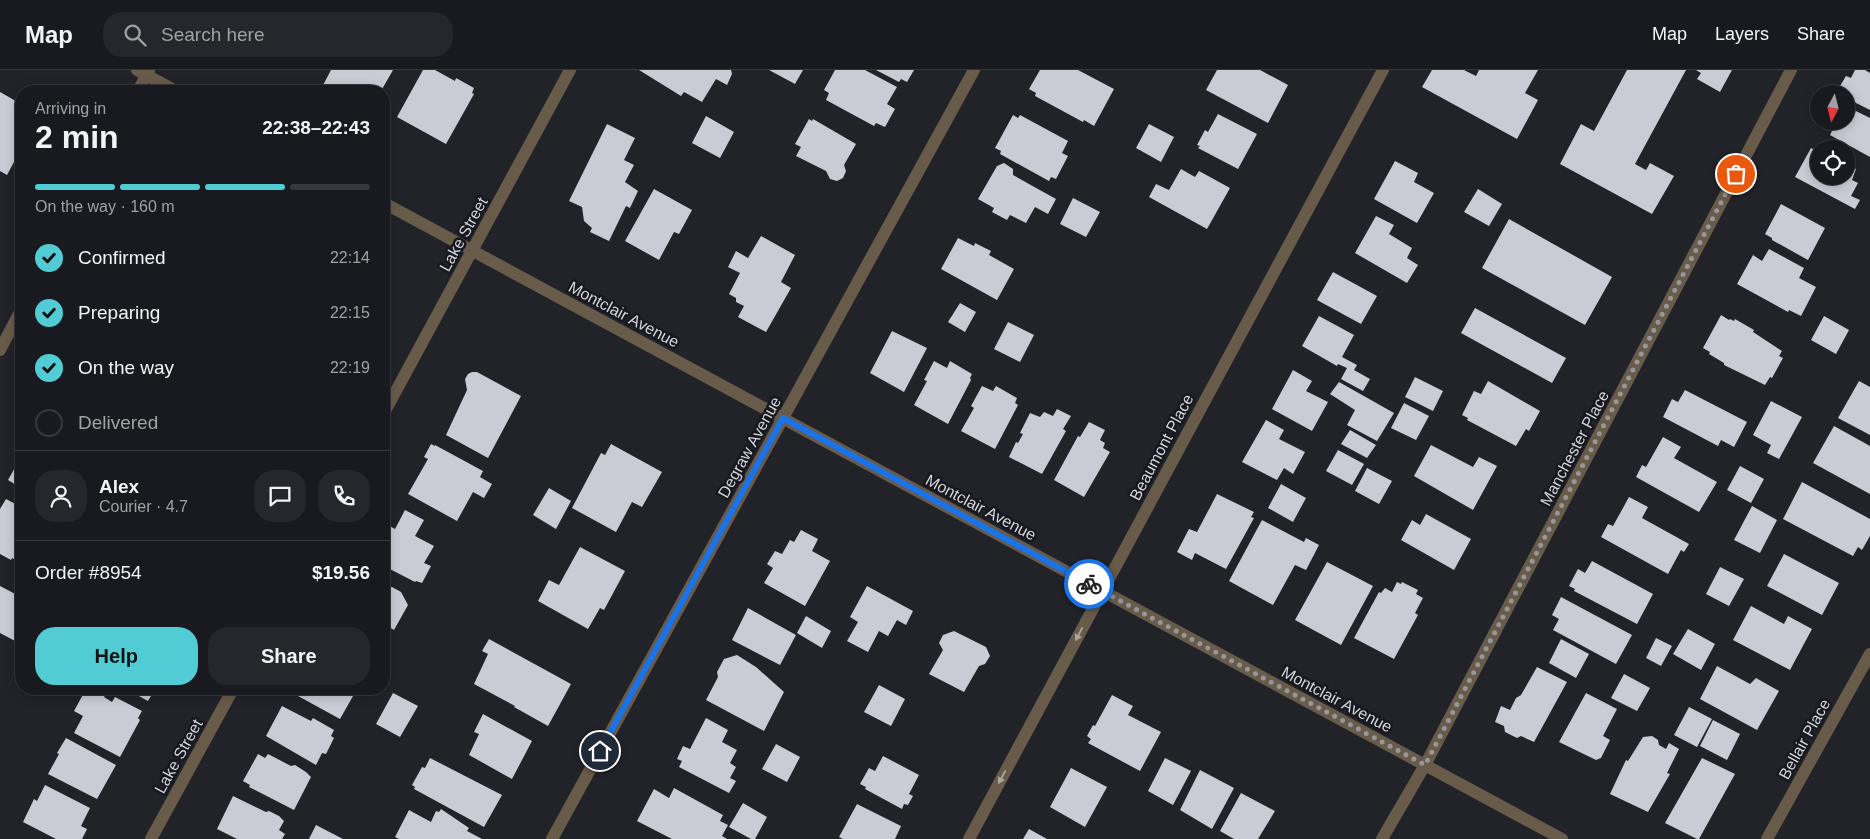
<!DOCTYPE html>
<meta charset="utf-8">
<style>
:root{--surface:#191a1f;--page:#26272c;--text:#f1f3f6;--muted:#9fa1a4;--line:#37383d;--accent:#51ccd4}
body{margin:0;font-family:Arial,sans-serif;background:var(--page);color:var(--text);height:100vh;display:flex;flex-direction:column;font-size:19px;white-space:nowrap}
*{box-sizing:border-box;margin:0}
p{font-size:16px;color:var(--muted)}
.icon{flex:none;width:28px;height:28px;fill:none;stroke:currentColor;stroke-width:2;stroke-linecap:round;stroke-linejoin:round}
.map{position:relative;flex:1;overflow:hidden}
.side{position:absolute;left:15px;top:15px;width:375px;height:610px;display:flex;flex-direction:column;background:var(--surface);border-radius:20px;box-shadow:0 2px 12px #0003,0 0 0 1px var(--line)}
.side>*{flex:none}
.needle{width:32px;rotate:187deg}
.fabs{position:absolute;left:1810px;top:15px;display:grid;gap:10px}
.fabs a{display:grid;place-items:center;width:45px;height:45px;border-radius:50%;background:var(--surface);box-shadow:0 2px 12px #0003,0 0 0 1px var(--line);font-size:25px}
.pin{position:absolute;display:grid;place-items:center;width:42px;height:42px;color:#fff;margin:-21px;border:2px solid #fff;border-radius:50%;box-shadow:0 1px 5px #0007}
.courier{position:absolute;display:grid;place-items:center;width:50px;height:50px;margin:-25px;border:4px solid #1a73e8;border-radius:50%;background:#fff;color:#222;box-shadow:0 1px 6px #0007}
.head em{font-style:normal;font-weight:600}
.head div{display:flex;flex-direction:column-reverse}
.head{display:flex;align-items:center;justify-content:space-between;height:85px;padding:0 20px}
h1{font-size:32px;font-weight:600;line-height:38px}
.bar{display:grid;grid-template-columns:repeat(4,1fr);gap:8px 5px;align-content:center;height:60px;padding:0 20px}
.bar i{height:6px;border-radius:4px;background:var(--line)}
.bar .active{background:var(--accent)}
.bar p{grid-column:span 4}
.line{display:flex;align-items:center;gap:12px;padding:0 20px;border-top:1px solid var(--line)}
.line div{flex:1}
.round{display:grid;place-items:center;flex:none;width:52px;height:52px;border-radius:20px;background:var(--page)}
ol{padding:0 20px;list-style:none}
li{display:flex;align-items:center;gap:15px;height:55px}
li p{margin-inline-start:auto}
li .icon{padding:5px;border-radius:50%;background:var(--accent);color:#111;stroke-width:4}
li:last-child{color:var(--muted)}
li i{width:28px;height:28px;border:2px solid var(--line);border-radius:50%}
.cta{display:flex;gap:10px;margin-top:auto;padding:10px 20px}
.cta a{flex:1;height:58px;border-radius:20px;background:var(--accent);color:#111;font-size:20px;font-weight:600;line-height:58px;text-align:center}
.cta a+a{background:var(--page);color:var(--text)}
header{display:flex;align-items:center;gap:30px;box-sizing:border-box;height:70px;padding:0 25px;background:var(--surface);border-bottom:1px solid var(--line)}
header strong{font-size:24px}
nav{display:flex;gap:28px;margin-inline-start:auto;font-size:18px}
.search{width:350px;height:45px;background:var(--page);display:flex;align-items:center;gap:12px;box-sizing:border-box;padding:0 18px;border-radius:20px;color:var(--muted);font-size:19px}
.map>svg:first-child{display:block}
.building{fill:#c9ccd5}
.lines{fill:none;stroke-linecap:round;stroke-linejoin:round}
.minor{stroke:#695b4a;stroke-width:12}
.oneway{fill:#a9a4a0}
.done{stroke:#95979b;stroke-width:5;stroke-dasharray:0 9}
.route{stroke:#1a73e8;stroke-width:6}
.labels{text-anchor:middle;stroke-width:5;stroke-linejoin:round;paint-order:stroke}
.street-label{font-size:16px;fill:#d3d5d9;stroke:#181920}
</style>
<header>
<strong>Map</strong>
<div class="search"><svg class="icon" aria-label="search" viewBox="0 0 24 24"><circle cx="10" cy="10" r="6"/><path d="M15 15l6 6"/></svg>Search here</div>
<nav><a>Map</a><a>Layers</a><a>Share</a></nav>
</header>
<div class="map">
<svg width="1870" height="769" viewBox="0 0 1870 769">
<rect width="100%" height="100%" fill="#212329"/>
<g class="building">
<path d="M331 0H393L381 21H325L321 19Z"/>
<path d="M423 0H435L455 11 456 8 474 18 472 23 474 24 446 74 397 47Z"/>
<path d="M639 0H731L732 4 727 15 716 9 702 32 684 22 681 26Z"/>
<path d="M769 0H803L795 14Z"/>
<path d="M835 0H865L897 17 887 34 895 39 885 57 876 53 874 56 826 30 829 23 824 20Z"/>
<path d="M876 0H914L907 12 901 9 899 12Z"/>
<path d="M1040 0H1078L1114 19 1094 56 1084 50 1083 52 1035 26 1036 23 1029 19Z"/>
<path d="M1217 0H1260L1288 15 1268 53 1206 20Z"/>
<path d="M1432 0H1464L1476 6 1479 0H1538L1525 23 1538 30 1517 69 1422 17Z"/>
<path d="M1627 0H1686L1635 94 1646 100 1650 93 1674 106 1652 144 1560 94 1581 54 1594 61Z"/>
<path d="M1696 0H1732L1720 22 1697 9 1701 3Z"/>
<path d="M1855 0H1865L1870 3V40L1846 28V24H1842L1845 19 1840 16 1846 6 1851 8Z"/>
<path d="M0 22 21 34V79L7 105 0 101Z"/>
<path d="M1846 36 1870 48V87L1830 65 1837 51H1846Z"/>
<path d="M1218 44 1257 64 1238 99 1198 78 1200 76 1197 75 1205 60 1208 62Z"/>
<path d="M1013 45 1018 48 1020 45 1068 71 1062 83 1068 86 1056 109 1051 107 1049 111 1000 84 1001 81 995 78Z"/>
<path d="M706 46 734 62 720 88 692 73Z"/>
<path d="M809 49 812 51 813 49 856 74 844 95 846 101 843 108 837 111 830 109 826 101 796 86 801 77 795 74Z"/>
<path d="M607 54 635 68 624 90 634 95 625 112 638 121 630 138 626 136 609 171 590 162 592 158 584 151 582 137 569 131Z"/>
<path d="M1149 54 1174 67 1161 92 1136 78Z"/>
<path d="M1811 78 1819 82V106H1846V94L1856 99 1852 110 1858 113 1851 126 1860 130 1855 139 1795 107Z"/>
<path d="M1395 91 1418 103 1414 112 1434 123 1417 153 1374 129Z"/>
<path d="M1004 93 1013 99V105L1056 129 1048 144 1035 137 1026 153 1010 145 1007 150 992 142 994 138 978 129 997 96Z"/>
<path d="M1181 99 1195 107 1199 101 1230 118 1207 159 1149 127 1156 114 1169 120Z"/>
<path d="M654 119 692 140 679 164 674 162 659 190 625 171Z"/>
<path d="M1478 119 1502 134 1489 156 1464 142Z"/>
<path d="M1073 128 1100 142 1086 167 1060 154Z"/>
<path d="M1781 134 1825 158 1808 190 1772 170V168L1765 164Z"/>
<path d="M1376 146 1394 155 1389 164 1412 178 1407 188 1418 195 1407 213 1355 183Z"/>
<path d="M1509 149 1612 207 1585 255 1482 198Z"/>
<path d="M761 166 795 185 781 212 791 218 766 262 738 247 744 236 736 232V228L729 224 740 203 728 197 736 181 748 188Z"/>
<path d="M958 168 974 176 975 173 991 181 989 185 1014 199 997 230 941 199Z"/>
<path d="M1769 179 1804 198 1799 208 1816 217 1801 246 1789 240 1788 242 1737 214 1753 185 1762 191Z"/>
<path d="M1333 202 1377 226 1361 254 1317 230Z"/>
<path d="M960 233 976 242 965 262 948 252Z"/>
<path d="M1475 238 1566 288 1552 313 1461 263Z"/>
<path d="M1721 245 1729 250 1730 249 1734 251 1735 249 1754 260 1753 262 1782 281 1779 286 1783 288 1772 308 1770 307 1765 315 1724 295V293L1709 284 1710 282 1703 278Z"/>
<path d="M1319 246 1354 265 1342 287 1357 295 1354 300 1370 309 1363 321 1341 309 1347 298 1338 294 1337 296 1302 276Z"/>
<path d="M1824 246 1849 260 1836 284 1811 270Z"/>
<path d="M1008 252 1034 265 1020 292 994 279Z"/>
<path d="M892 261 927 278 904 322 870 303Z"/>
<path d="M934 291 947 298 950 291 972 304 970 308 971 310 948 354 914 335 927 311 924 310Z"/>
<path d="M1293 300 1312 311 1306 321 1328 332 1312 361 1272 339Z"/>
<path d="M472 302H477L521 326 488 388 446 365 467 320 465 309 468 304Z"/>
<path d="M1415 307 1443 321 1433 341 1405 327Z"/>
<path d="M1488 311 1540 341 1529 361 1526 359 1516 376 1467 350 1468 348 1462 345 1474 321 1481 324Z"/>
<path d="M1859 311 1870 317V365L1838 348Z"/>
<path d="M1339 312 1394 343 1377 371 1347 355 1355 340 1330 324Z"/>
<path d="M982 316 993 321 996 316 1017 328 1015 333 1018 335 995 379 961 361 974 338 971 336Z"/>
<path d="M1685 320 1747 352 1734 377 1721 370 1718 376 1663 347 1672 329 1678 332Z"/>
<path d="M1771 331 1802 347 1779 389 1767 383 1771 375 1753 365Z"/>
<path d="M1404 333 1429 346 1416 370 1391 358Z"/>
<path d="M1057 339 1071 346 1063 359 1066 361 1042 404 1009 387 1016 372 1018 373 1023 364 1020 363 1030 343 1040 347 1044 342 1053 346Z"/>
<path d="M1266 350 1284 360 1279 369 1305 382 1293 404 1284 398 1277 410 1242 392Z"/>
<path d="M1089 352 1105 360 1100 370 1105 373 1103 378 1110 382 1084 427 1054 410 1078 366 1080 367Z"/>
<path d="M1834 356 1870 376V424L1813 393Z"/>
<path d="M1350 360 1376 375 1367 388 1341 374Z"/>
<path d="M1663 367 1681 377 1674 388 1717 412 1699 442 1636 407 1642 395 1646 397Z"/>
<path d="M431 374 435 376V375L483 401 480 407 492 414 484 428 473 422 457 451 408 424 428 389 424 387Z"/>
<path d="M611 374 662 402 642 437 632 432 616 462 572 438 601 383 605 385Z"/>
<path d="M1431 375 1473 397 1479 387 1497 396 1473 440 1414 406Z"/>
<path d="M1338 380 1364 394 1352 415 1326 401Z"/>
<path d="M21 387V418L8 410Z"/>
<path d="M1740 396 1764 409 1751 433 1727 420Z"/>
<path d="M1367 398 1392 411 1379 434 1355 421Z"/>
<path d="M1802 412 1870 449V466L1862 480 1858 477 1853 486 1783 449Z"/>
<path d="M1281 414 1306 428 1293 452 1268 438Z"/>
<path d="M549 418 571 431 556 459 533 445Z"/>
<path d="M1217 424 1254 442 1251 447 1254 448 1226 499 1195 483 1192 490 1177 482 1189 459 1197 462Z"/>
<path d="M1629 427 1648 437 1642 448 1689 474 1684 482 1681 480 1668 504 1601 467 1608 454 1613 456Z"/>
<path d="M6 429 21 437V493L12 488 11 490 0 484V439Z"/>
<path d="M1752 436 1777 450 1760 483 1734 470Z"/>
<path d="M405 440 424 450 415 466 434 476 424 493 431 496 422 513 416 511 415 512 384 496V453L395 459Z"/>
<path d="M1426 444 1471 469 1454 500 1401 470 1412 450 1420 455Z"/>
<path d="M1262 450 1304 472 1306 468 1319 475 1306 500 1295 495 1273 535 1229 511Z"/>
<path d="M801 460 818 469 812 481 830 491 805 536 764 513 773 498 767 494 775 481 782 484 790 470 794 472Z"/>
<path d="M580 477 625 501 604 540 600 538 588 559 538 531 549 510 559 515Z"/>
<path d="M1784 484 1839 513 1822 545 1767 516Z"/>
<path d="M1592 491 1653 524 1637 554 1574 521 1575 519 1569 516 1578 499 1585 503Z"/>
<path d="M1327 492 1373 516 1341 575 1295 550Z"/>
<path d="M1720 497 1744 509 1729 536 1706 524Z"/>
<path d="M1397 512 1401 514 1402 512 1418 520 1416 524 1423 528 1415 543 1418 545 1394 589 1354 568 1379 522 1381 523 1385 518 1392 522Z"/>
<path d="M0 516 21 527V565L17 572 0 563Z"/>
<path d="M867 516 913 541 906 555 897 550 888 566 879 561 868 582 847 571 858 552 850 547Z"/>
<path d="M384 517 386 518 392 517 401 522 408 535 394 560 384 554Z"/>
<path d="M1561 527 1632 565 1616 594 1553 560 1559 549 1552 545Z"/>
<path d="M1751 536 1784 554 1788 546 1812 559 1790 600 1733 570Z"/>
<path d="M748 538 796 565 780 595 732 570Z"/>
<path d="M806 546 831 561 822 578 797 563Z"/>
<path d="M1688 559 1715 574 1701 600 1673 584Z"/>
<path d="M954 561 986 577 990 586 985 594 979 596 964 622 929 604 943 580 939 573 943 565Z"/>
<path d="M1656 568 1672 576 1661 596 1646 588Z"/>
<path d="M489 569 571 614 548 656 514 637 515 636 474 614 488 584 482 581Z"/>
<path d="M1561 569 1589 584 1576 608 1549 593Z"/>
<path d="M737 585 756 597 784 622 764 661 706 630 718 607 717 602 724 589Z"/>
<path d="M1717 596 1750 614 1756 608 1779 621 1757 660 1700 629Z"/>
<path d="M1537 597 1567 612 1534 672 1521 666 1517 668 1505 662 1504 656 1495 652 1501 636 1510 640 1516 628 1521 625Z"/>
<path d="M1624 604 1650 618 1637 641 1611 628Z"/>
<path d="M879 615 905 629 891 656 864 642Z"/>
<path d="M86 619H98L106 623 104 627 112 632 115 627 142 641 138 648 140 650 120 687 74 663 83 646 74 641Z"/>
<path d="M126 619H155L148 631Z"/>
<path d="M292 619H357L340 649 298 626 299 624 291 620Z"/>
<path d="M393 623 418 636 400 667 376 654Z"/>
<path d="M1586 623 1617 639 1603 666 1610 670 1601 688 1596 690 1559 672Z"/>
<path d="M1112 625 1133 636 1128 645 1161 662 1140 701 1088 673 1091 669 1087 666 1093 655 1095 656Z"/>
<path d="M282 636 311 651 313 648 334 660 331 666 334 668 326 684 322 683 316 695 266 666Z"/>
<path d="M1689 637 1712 649 1697 677 1674 665Z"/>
<path d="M483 644 532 671 512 709 469 685 479 664 474 662Z"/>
<path d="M706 648 728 660 722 672 737 680 730 693 736 697 730 708 736 711 729 723 679 697 682 691 677 689 683 676 690 679Z"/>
<path d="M1713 650 1740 664 1727 690 1700 676Z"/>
<path d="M1652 666 1658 670 1659 675 1666 679 1669 673 1679 679 1667 703 1670 704 1648 742 1610 724 1626 690 1628 691 1643 667Z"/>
<path d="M66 668 116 695 97 729 48 704 59 684 57 683Z"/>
<path d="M776 674 800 687 787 712 762 699Z"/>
<path d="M258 684 265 688 268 684 291 696 295 695 306 702 311 707 294 740 249 717 250 715 243 711Z"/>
<path d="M883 686 919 705 909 724 913 726 908 735 904 734 902 739 865 719 866 717 860 714 869 698 875 701Z"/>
<path d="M430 688 502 725 484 757 414 719 415 717 412 715 422 697 425 698Z"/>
<path d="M1165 688 1191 701 1173 735 1148 721Z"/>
<path d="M1702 688 1735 704 1699 769H1697L1665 753Z"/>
<path d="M1071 698 1107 717 1085 757 1050 737Z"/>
<path d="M1200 700 1234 718 1212 759 1180 740Z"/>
<path d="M45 715 90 738 81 756 87 759 82 769H56L23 752 34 729 37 731Z"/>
<path d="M674 718 723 745 720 751 728 755 722 766 727 769H672L637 751 654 719 669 728Z"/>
<path d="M1241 723 1275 741 1258 769H1234L1220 761Z"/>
<path d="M233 726 266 742 269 741 279 746 284 751 279 760 285 764 282 769H237L217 759Z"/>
<path d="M743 733 767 747 755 769H751L729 757Z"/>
<path d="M857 734 901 756 895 769H843L839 767Z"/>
<path d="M441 739 469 758 467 761 482 769H399L395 767 409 740 431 752 436 741 439 742Z"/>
<path d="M316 755 343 769H309Z"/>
<path d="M1029 759 1047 769H1023Z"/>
</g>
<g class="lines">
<g class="minor">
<path d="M137 0 176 21"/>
<path d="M138 21 149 0"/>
<path d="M384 133 1562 769"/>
<path d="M0 280 21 240"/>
<path d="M384 343 570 0"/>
<path d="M151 769 233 619"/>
<path d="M552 769 974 0"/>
<path d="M969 769 1383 0"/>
<path d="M1382 769 1425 695 1791 0"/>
<path d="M1767 769 1870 584"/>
</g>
</g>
<defs><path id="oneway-solid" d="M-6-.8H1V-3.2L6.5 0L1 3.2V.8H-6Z" transform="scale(1.25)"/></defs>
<g class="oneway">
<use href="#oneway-solid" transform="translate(1079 564) rotate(118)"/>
<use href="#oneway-solid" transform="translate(1002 707) rotate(118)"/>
</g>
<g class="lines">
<path class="done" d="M1089 514 1425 695 1736 104"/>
<path class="route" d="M600 681 783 348 1089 514"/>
</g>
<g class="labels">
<g class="street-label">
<text transform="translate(463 164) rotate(-61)" y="6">Lake Street</text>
<text transform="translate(624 244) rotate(28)" y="6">Montclair Avenue</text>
<text transform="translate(749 377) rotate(-61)" y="6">Degraw Avenue</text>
<text transform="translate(1161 377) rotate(-62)" y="6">Beaumont Place</text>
<text transform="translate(1574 378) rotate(-62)" y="6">Manchester Place</text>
<text transform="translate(981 437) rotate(28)" y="6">Montclair Avenue</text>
<text transform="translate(1337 629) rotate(28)" y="6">Montclair Avenue</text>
<text transform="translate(1804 669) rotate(-61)" y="6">Bellair Place</text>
<text transform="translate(178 686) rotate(-61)" y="6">Lake Street</text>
</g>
</g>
</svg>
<div class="fabs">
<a><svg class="needle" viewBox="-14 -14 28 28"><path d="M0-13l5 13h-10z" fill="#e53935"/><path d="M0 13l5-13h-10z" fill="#9fa1a4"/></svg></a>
<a><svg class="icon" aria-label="locate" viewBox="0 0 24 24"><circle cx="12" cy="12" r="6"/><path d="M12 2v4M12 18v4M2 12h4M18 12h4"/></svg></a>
</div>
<div class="pin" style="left:1736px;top:104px;background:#ea580c"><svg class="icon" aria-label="bag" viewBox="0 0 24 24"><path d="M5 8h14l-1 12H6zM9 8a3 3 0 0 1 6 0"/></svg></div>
<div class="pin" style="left:600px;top:681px;background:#1f2937"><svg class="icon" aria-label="home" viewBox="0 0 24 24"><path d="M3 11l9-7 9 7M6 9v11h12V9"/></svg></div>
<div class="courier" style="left:1089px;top:514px"><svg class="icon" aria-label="bike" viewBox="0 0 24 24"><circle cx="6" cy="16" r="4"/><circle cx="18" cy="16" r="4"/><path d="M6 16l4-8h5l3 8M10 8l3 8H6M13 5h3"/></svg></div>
<section class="side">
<div class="head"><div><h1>2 min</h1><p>Arriving in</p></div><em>22:38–22:43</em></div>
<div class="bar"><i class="active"></i><i class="active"></i><i class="active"></i><i></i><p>On the way · 160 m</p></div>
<ol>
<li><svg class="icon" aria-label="check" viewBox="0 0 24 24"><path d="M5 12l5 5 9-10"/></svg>Confirmed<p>22:14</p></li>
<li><svg class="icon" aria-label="check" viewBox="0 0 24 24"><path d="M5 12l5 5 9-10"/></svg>Preparing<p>22:15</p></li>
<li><svg class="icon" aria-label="check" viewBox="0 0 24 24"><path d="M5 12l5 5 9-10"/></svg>On the way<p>22:19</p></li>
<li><i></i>Delivered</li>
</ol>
<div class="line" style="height:90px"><a class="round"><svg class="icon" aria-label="person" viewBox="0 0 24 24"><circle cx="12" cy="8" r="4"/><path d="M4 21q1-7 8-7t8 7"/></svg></a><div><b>Alex</b><p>Courier · 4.7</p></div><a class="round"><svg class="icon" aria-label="chat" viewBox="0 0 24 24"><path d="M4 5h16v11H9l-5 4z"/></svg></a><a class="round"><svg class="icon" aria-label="phone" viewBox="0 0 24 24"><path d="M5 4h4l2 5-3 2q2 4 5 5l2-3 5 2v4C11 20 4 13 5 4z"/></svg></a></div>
<div class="line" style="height:65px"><div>Order #8954</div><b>$19.56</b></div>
<div class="cta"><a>Help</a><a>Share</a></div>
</section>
</div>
